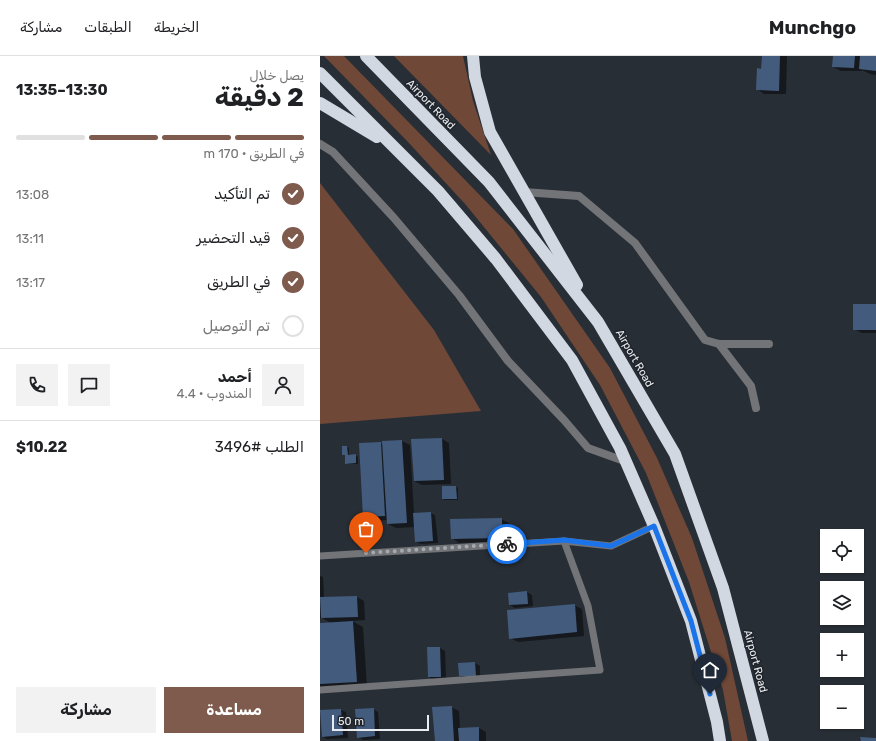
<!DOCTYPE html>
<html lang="ar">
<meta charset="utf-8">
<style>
:root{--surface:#fff;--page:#f2f2f2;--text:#202124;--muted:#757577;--line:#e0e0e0;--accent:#7e5b4c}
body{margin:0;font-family:Rubik,Vazirmatn,sans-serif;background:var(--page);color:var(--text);direction:rtl;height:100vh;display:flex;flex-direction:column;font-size:15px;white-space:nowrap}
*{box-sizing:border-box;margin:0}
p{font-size:13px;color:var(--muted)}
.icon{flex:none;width:22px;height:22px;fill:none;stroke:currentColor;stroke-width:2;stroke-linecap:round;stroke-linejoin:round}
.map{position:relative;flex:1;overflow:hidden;direction:ltr}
.sheet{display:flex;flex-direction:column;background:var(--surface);width:320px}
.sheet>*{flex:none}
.buttons{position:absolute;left:500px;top:473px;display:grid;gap:8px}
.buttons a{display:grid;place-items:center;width:44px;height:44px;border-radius:0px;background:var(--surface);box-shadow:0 1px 3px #0004;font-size:20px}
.scale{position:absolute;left:12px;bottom:10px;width:97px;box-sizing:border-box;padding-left:4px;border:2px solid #e9ecf1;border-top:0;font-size:11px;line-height:14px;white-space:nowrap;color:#e9ecf1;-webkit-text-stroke:3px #1f242b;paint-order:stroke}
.pin{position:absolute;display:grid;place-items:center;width:34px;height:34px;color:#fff;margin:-41px -17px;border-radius:50% 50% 50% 0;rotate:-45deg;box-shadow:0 0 4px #0007}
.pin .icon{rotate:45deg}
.courier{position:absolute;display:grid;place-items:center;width:40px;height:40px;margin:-20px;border:3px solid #1a73e8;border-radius:50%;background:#fff;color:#222;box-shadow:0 1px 5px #0007}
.summary em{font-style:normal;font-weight:700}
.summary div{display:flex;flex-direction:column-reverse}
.summary{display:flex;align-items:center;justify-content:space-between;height:68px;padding:0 16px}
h1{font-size:26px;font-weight:700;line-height:30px}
.bar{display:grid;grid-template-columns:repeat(4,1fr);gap:6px 4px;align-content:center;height:48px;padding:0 16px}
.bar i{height:5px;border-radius:3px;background:var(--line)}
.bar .current{background:var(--accent)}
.bar p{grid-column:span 4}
.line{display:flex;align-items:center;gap:10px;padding:0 16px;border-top:1px solid var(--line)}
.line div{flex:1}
.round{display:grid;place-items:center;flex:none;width:42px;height:42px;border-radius:0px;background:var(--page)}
ol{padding:0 16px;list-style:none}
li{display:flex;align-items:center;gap:12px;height:44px}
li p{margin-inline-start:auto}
li .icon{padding:4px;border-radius:50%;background:var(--accent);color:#fff;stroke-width:4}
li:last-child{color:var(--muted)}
li i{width:22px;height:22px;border:2px solid var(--line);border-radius:50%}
.primary-button{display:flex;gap:8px;margin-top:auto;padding:8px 16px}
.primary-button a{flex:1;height:46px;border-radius:0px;background:var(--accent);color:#fff;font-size:16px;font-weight:700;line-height:46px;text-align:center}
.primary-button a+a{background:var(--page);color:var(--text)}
header{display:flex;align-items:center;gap:24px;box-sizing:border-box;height:56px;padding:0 20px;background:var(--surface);border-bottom:1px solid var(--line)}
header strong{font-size:19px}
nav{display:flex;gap:22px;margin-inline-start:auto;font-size:14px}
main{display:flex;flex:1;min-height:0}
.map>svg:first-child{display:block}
.green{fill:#6f4837}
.shadow{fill:#0007}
.building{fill:#435c7e}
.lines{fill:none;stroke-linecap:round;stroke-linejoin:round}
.lane{stroke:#727478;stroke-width:7}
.street{stroke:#727478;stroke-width:8}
.highway{stroke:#d1d8e2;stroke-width:12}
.done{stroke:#a5aaaf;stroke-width:4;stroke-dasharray:0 7.2}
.route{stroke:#1a73e8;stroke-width:5}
.labels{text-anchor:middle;stroke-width:3;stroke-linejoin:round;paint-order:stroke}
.street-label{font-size:11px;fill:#e9ecf1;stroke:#1f242b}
</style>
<header>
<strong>Munchgo</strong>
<nav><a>الخريطة</a><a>الطبقات</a><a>مشاركة</a></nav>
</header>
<main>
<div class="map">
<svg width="556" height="685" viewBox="0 0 556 685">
<rect width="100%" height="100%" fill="#282e35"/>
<g class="green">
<path d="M4 0H24L193 173 290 312 337 402 372 482 405 582 428 685H412L403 634 369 526 326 417 280 329 221 241 146 149 88 86Z"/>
<path d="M74 0H143L153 45 171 99Z"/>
<path d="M0 127 114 274 161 355 0 368Z"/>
</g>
<g class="shadow">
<path d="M443 0H467L466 38H444L437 33 442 14Z"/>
<path d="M514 0H556V19L550 18 542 14V15H521L513 11Z"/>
<path d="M556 249V277H542L534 273Z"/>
<path d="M122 383 129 387 131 428 102 429 94 425Z"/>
<path d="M82 385 90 389 94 458 110 457 115 459 118 487 101 488 96 486 95 471 76 472 68 468V464L51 465 44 461 60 387 63 389V386Z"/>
<path d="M23 391H27L29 392V400L36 399 38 401V408H28L26 407V400L23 398Z"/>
<path d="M136 431 138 432V444H125L123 443Z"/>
<path d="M181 463 189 467V485L139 487 132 482Z"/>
<path d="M46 475 48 476V482H37L35 481Z"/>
<path d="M0 520 3 521 4 542 37 541 44 545 45 564 32 565 43 571 47 631 0 634V568L11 567 2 562H0Z"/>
<path d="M207 536 212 539 213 550 195 552 190 549Z"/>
<path d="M254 549 262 553 264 580 198 586 190 582Z"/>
<path d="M120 592 125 595 126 623 114 624 109 621Z"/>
<path d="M155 607 160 610V622L144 623 140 620 139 608Z"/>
<path d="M131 651 139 655 140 673 159 672 166 676V685H116Z"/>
<path d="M53 653 58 656 60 683 43 684 38 681Z"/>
<path d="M21 654 26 656 28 682 7 683 3 681Z"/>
</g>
<g class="building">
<path d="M442 0H460L459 35 436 34 437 12 441 13Z"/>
<path d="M513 0H535L534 12 512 11Z"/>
<path d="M540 0H556V15L539 13Z"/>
<rect x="533" y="248" width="23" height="26"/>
<path d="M122 382 124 424 94 425 91 383Z"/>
<path d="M82 384 87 467 67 468 62 385Z"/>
<path d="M61 386 65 460 43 461 39 387Z"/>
<path d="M22 390H27L28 399 36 398V407L25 408V399H22Z"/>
<path d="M122 430H136L137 443H122Z"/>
<path d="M111 456 113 485 95 486 93 457Z"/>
<path d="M182 462V482L131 483 130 463Z"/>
<rect x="34" y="474" width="12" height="7"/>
<path d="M207 535 208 548 189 549 188 537Z"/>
<path d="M37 540 38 561 1 562 0 541Z"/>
<path d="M255 548 257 576 189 583 187 554Z"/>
<path d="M33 565 37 626 0 628V567Z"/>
<path d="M107 591H120L121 621H108Z"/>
<path d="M155 606 156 620H139L138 607Z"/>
<path d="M132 650 134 685H115L112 651Z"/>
<path d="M54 652 55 680 37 682 35 653Z"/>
<path d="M21 653 23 679 2 681 0 654Z"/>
<path d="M159 671V685H139L138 672Z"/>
<path d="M540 681 556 682V685H541Z"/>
</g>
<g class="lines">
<g class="lane">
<path d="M0 500 244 485"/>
<path d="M0 634 280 614 268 550 244 485 291 490 334 470"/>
</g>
<g class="street">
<path d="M0 88 13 96 74 162 139 239 188 305 244 364 268 392 307 406"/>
<path d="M204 136 259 140 315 187 385 284 399 288H449"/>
<path d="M399 288 431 330 436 352"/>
</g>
<g class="highway">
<path d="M46 0 169 126 278 266 355 398 403 532 443 685"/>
<path d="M153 0 155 21 170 76 257 229"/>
<path d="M0 17 118 135 176 203 252 304 300 392 334 470 371 565 397 666 400 685"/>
<path d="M0 47 57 81"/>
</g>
</g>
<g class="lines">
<path class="done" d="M46 497 187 488"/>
<path class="route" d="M187 488 244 484 291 490 334 470 371 565 390 638"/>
</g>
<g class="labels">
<g class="street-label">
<text transform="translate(111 48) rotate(46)" y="4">Airport Road</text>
<text transform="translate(315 302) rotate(60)" y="4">Airport Road</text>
<text transform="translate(436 605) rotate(75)" y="4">Airport Road</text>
</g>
</g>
</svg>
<div class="buttons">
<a><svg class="icon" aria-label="locate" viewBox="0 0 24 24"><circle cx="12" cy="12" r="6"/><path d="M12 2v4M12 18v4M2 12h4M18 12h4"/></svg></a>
<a><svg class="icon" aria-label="layers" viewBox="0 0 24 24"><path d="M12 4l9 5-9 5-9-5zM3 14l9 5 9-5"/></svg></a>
<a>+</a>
<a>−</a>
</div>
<div class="scale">50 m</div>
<div class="pin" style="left:46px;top:497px;background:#ea580c"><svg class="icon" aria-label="bag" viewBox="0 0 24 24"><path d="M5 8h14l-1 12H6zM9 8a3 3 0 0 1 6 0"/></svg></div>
<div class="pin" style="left:390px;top:638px;background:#1f2937"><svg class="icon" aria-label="home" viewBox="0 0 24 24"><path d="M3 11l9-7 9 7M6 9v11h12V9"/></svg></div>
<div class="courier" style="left:187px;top:488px"><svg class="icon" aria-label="bike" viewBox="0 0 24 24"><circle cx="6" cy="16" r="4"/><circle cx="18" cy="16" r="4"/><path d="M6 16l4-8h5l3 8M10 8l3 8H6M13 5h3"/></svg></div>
</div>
<section class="sheet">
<div class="summary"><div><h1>2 دقيقة</h1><p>يصل خلال</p></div><em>13:30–13:35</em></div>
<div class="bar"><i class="current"></i><i class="current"></i><i class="current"></i><i></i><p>في الطريق · 170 m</p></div>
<ol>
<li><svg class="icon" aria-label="check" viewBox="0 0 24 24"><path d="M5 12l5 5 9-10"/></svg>تم التأكيد<p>13:08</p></li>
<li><svg class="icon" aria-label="check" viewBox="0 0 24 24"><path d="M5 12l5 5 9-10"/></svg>قيد التحضير<p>13:11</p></li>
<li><svg class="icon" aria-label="check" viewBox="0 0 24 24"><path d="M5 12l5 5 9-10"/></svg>في الطريق<p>13:17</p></li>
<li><i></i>تم التوصيل</li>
</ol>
<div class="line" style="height:72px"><a class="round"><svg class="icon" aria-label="person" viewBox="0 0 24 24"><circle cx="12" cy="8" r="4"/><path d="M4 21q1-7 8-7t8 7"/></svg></a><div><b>أحمد</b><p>المندوب · 4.4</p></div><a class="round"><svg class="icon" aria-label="chat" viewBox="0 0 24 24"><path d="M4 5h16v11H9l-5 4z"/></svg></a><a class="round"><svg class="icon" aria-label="phone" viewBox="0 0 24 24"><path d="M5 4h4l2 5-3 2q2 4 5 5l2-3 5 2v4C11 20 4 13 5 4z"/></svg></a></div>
<div class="line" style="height:52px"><div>الطلب #3496</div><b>$10.22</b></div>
<div class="primary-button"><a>مساعدة</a><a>مشاركة</a></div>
</section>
</main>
